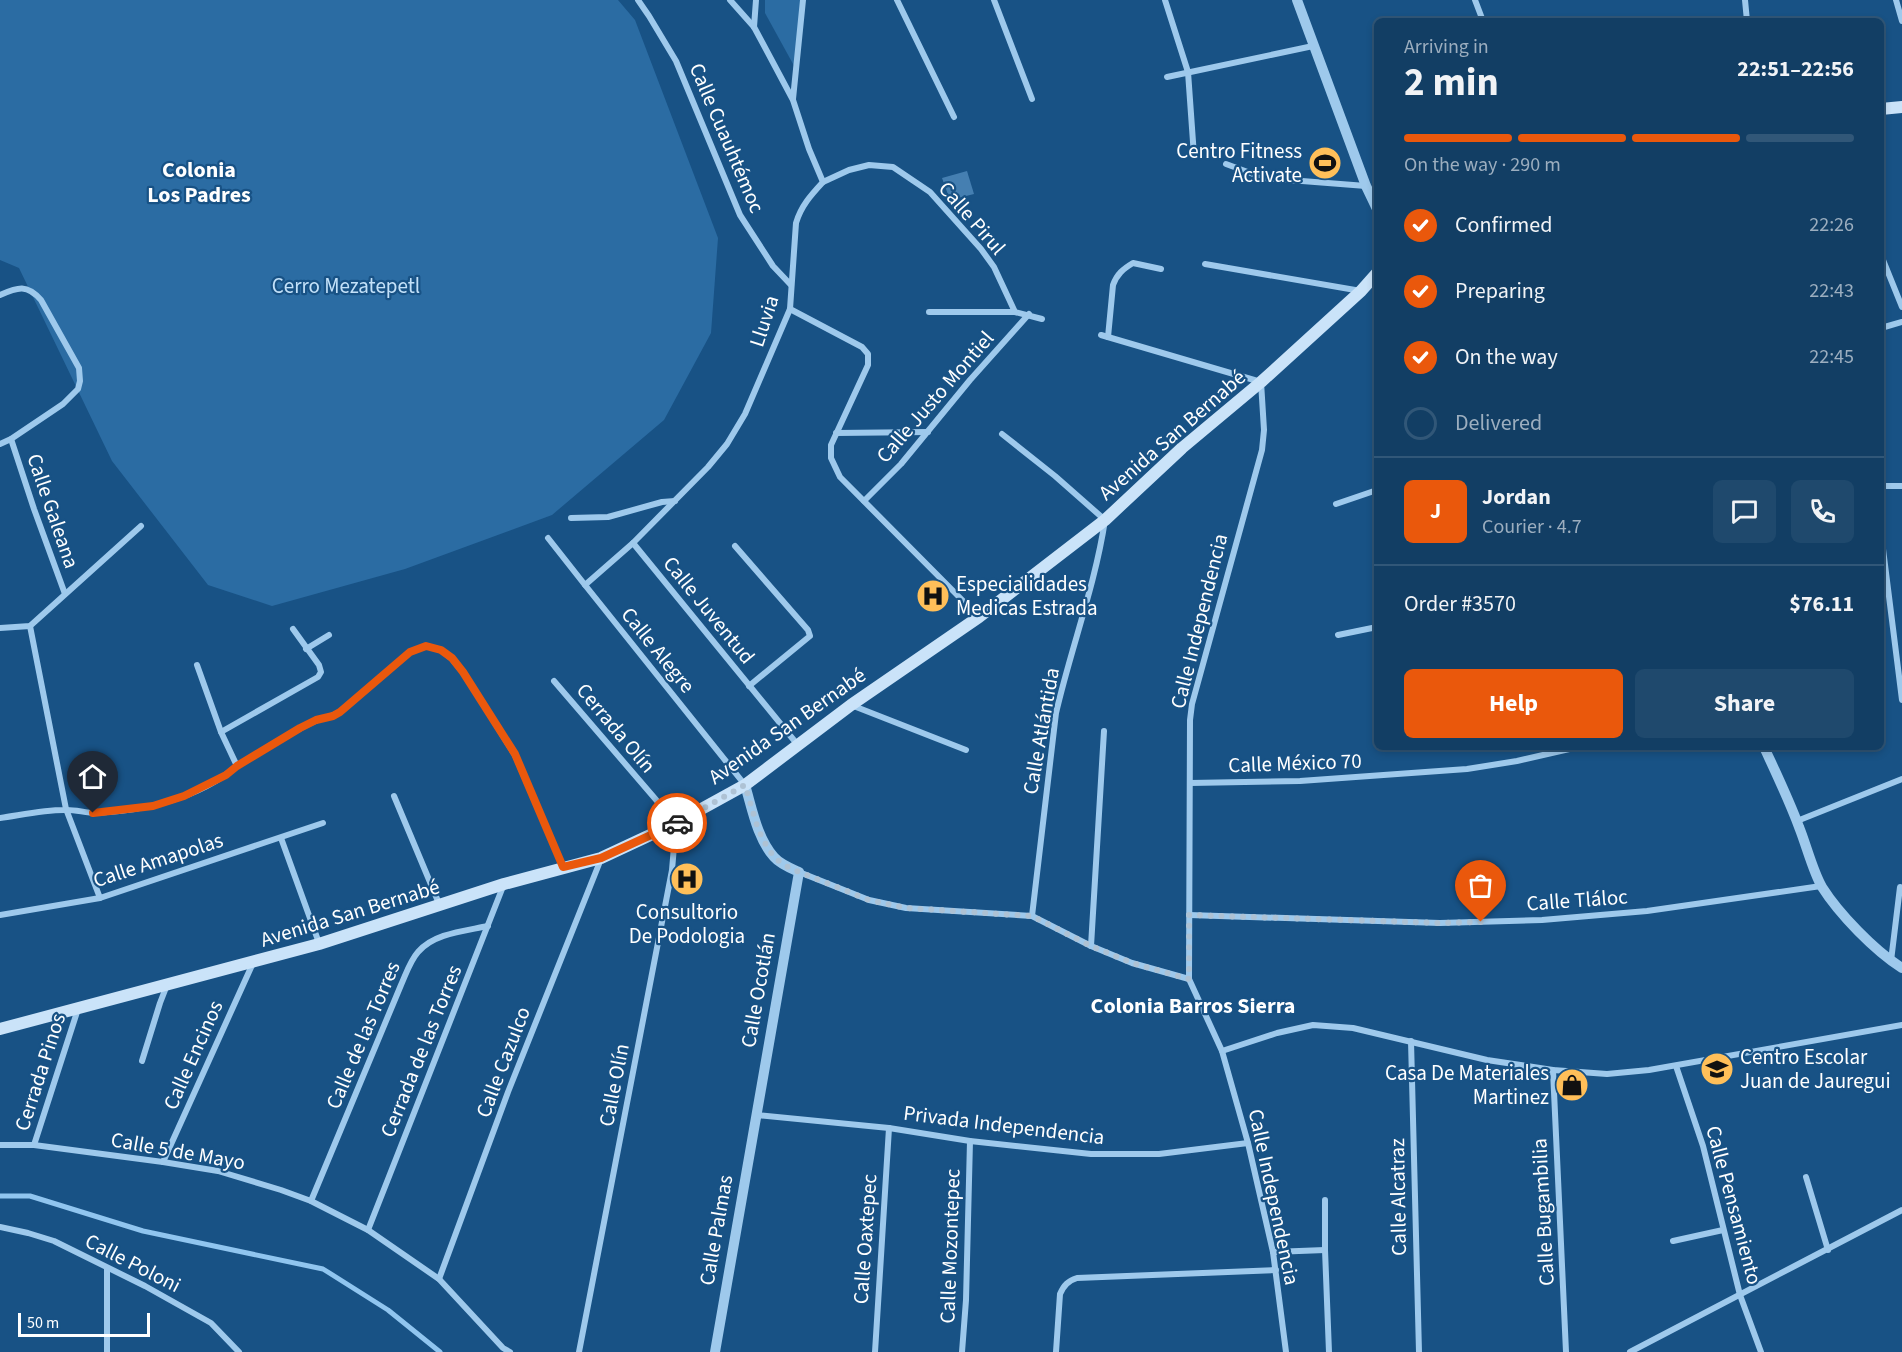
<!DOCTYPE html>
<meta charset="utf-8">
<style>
:root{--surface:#123e64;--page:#1f496d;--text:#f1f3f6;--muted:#9caebf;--line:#315778;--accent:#ea580c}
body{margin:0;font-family:"Source Sans 3",sans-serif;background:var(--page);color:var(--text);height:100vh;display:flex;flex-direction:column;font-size:22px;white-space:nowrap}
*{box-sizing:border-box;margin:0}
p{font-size:20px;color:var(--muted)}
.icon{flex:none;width:33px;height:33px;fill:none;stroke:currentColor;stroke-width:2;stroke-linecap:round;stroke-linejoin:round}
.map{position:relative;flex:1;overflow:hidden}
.sheet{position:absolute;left:1374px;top:18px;width:510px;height:732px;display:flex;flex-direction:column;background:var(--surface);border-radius:9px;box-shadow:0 3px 9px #0003,0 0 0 2px var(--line)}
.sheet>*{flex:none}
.scale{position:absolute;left:18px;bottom:15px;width:132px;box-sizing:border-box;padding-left:6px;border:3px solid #fff;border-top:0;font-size:16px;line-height:21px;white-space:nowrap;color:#fff;-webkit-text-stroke:4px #185285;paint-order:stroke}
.pin{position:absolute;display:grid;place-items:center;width:51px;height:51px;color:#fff;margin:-62px -26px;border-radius:50% 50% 50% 0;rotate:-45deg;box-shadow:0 0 6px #0007}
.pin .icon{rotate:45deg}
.courier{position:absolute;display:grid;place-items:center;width:60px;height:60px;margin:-30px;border:4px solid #ea580c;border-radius:50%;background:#fff;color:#222;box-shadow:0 2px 8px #0007}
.headline em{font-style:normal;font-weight:700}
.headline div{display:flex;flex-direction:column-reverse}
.headline{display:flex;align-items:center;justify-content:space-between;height:102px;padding:0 30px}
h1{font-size:39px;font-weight:700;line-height:45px}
.bar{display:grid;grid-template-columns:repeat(4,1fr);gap:9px 6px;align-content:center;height:72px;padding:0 30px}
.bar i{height:8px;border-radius:4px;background:var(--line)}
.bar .active{background:var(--accent)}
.bar p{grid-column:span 4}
.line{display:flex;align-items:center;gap:15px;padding:0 30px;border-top:2px solid var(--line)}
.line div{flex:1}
.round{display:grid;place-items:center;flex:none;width:63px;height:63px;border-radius:9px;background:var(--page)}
ol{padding:0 30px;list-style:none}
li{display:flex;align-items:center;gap:18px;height:66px}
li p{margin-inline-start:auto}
li .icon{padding:6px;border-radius:50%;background:var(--accent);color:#fff;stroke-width:4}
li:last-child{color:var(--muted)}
li i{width:33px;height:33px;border:3px solid var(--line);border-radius:50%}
.action{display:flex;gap:12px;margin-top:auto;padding:12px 30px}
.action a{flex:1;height:69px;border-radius:9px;background:var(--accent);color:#fff;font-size:24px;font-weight:700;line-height:69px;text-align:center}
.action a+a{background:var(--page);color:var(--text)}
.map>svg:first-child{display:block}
.green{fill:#2b6ca3}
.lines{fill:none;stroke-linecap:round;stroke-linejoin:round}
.stream{stroke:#90c5ef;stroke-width:5}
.building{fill:#457fb1}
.minor{stroke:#9ec9ec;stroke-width:6}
.tertiary{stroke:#9ec9ec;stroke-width:10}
.secondary{stroke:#cae3f9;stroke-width:12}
.done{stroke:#aec2d4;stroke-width:6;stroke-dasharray:0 10.8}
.route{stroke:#ea580c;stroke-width:8}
.labels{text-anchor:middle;stroke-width:4.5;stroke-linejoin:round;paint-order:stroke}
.street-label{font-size:21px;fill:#fff;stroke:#185285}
.poi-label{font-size:21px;fill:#fff;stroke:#185285;text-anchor:end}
.park-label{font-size:21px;fill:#c3e1f9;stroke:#185285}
.neighbourhood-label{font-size:22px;font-weight:bold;fill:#fff;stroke:#185285}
</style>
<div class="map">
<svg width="1902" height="1352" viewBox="0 0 1902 1352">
<rect width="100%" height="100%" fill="#185285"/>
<g class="green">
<path d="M0 0H618L635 20 718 238 711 333 664 420 552 515 405 569 272 606 208 585 112 461 19 268 0 260Z"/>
<path d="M765 0H802L798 73 765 13Z"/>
</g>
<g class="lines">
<path class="stream" d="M0 1196H30L143 1231 323 1269 388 1310 440 1352"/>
</g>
<path class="building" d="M967 171 974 194 950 200 942 178Z"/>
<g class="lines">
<g class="minor">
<path d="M638 0 649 16 676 61 740 215 773 266 791 285"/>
<path d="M730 0 754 27 793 100 809 149 823 182C811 195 801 206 796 223L790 309 745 414 727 444 708 467 633 543 797 744"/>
<path d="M897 0 954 117"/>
<path d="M994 0 1032 99"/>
<path d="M1165 0 1188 72 1194 156"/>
<path d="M1475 0 1483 21"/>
<path d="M1745 0 1747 21"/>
<path d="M1896 0 1902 21"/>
<path d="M754 27 756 0"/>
<path d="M1167 77 1313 46"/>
<path d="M793 99 803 0"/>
<path d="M1226 164 1264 178 1366 186"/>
<path d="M823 182 849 170 869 165 893 167 930 192 981 249 994 267 1015 312 1042 319"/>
<path d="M1881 255 1902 307"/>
<path d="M1205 264 1361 291"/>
<path d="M0 295C18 287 27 284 41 300L79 368 80 381 78 389 63 404 11 439 0 444"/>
<path d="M790 309 862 347 868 354V365L831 445V458L840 477 979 617"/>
<path d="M929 312H1015"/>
<path d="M1881 328 1902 322"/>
<path d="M1101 335 1261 382 1264 430 1262 450 1192 704 1190 720 1189 979"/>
<path d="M1108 337 1113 285C1117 274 1123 269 1133 263L1161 269"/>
<path d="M836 433 928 432"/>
<path d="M1002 434 1055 476 1105 520C1095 586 1071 648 1056 713L1032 916"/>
<path d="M11 439 34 509 65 594"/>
<path d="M1881 486H1902"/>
<path d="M864 501 901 464 970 380 1029 314"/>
<path d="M1336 504 1377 490"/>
<path d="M571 518 608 517 662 502 675 501"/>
<path d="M1881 533 1902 700"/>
<path d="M548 538 585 585"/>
<path d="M633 543 585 585 745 785"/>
<path d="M735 546 808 630 810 636 749 686"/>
<path d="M30 626 66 809 100 898"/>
<path d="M0 628 30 626 141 526"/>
<path d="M1338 635 1377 627"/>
<path d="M306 649 329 635"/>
<path d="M197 665 221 732"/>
<path d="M554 681 676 823 672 870 579 1352"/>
<path d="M851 705 966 750"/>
<path d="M237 766C262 751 287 734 313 722 322 718 331 717 340 712L410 652 426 646 441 650 452 659 463 672 515 755 563 867"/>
<path d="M1190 783 1300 781 1467 769 1517 761 1578 747"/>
<path d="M394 796 440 906"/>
<path d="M0 818C21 815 43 810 64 810 74 809 85 813 96 813 145 811 199 798 237 766L221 732 318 677 321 672 319 665 293 629"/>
<path d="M1797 821 1902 779"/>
<path d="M281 838 319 943"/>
<path d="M799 872 869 900 906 908 1032 916 1091 946 1132 963 1189 979 1222 1051 1248 1143 1273 1252 1286 1352"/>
<path d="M0 915 100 898 323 823"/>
<path d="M1189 915 1440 923 1542 920 1647 911 1821 886"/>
<path d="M1091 946 1104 731"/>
<path d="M1891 961 1900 887"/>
<path d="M1411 1041 1419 1352"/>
<path d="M1222 1051 1277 1033 1313 1025 1353 1028 1487 1060 1553 1070 1607 1074 1649 1070 1902 1025"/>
<path d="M142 1061 160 1003 167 985"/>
<path d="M1676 1066 1703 1146 1740 1295 1761 1352"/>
<path d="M1553 1070 1566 1352"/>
<path d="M756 1115 889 1128 970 1141 1091 1154H1159L1248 1143"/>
<path d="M0 1145H34L163 1162 218 1171 281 1190 311 1201 368 1230 439 1279 503 1348 510 1352"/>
<path d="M34 1145 78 1009"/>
<path d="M163 1162 253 963"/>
<path d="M1806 1177 1828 1250"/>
<path d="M1325 1200V1250L1329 1352"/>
<path d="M311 1201 401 985C406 974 410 961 418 952 434 933 465 931 488 926"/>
<path d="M0 1227 28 1233 54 1241 145 1286 211 1323 239 1352"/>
<path d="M368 1230 504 884"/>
<path d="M1673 1241 1723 1230"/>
<path d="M1273 1252 1325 1250"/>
<path d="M107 1268V1352"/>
<path d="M439 1279 508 1092 601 859"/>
<path d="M875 1352 889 1128"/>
<path d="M962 1352 966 1300 970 1141"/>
<path d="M1056 1352 1060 1294C1064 1285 1068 1281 1077 1278L1276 1270"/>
<path d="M1630 1352 1902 1210"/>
</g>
<g class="tertiary">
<path d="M1297 0 1366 186 1377 209"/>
<path d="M1764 747C1776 773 1789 800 1799 827 1806 844 1813 872 1822 887 1839 914 1875 951 1902 968"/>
<path d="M715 1352 799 872C790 868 780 864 774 857 757 838 752 808 745 785"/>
</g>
<g class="secondary">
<path d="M1881 109 1902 107"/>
<path d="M0 1029 319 944 504 884 601 858 676 823 745 785 851 705 979 617 1105 520 1182 448 1261 382 1361 291 1377 273"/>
</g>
</g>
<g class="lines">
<path class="done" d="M677 823 745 785 758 829 766 845 774 857 784 865 799 872 869 900 906 908 1032 916 1091 946 1132 963 1189 979V915L1440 923 1481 922"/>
<path class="route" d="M93 813 153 806 184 796 226 775 237 766 300 728 316 720 333 716 340 712 410 652 426 646 441 650 452 658 463 672 515 754 563 867 601 858 677 823"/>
</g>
<defs>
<g id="stadium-disc" transform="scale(1.725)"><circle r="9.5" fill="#ffbf59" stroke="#185285"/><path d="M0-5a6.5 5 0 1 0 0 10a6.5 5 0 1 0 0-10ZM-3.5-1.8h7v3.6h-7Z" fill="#111"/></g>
<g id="hospital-disc" transform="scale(1.725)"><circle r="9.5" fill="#ffbf59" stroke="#185285"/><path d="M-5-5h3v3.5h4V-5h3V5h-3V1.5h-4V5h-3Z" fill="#111"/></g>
<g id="school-disc" transform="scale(1.725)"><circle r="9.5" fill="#ffbf59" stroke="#185285"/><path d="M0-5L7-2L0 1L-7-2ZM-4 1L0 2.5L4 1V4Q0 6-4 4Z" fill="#111"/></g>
<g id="shop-disc" transform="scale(1.725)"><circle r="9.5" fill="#ffbf59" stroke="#185285"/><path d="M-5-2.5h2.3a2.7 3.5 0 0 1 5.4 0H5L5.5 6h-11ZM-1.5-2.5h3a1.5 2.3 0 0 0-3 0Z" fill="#111"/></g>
</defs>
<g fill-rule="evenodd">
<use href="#stadium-disc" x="1325" y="163"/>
<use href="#hospital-disc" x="933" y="596"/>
<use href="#hospital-disc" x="687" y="879"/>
<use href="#school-disc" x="1717" y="1069"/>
<use href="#shop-disc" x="1572" y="1085"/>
</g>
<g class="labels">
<g class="street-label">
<text transform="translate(727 138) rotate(67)" y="7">Calle Cuauhtémoc</text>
<text transform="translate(972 218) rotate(49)" y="7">Calle Pirul</text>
<text transform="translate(764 321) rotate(-72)" y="7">Lluvia</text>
<text transform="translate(935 397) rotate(-49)" y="7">Calle Justo Montiel</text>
<text transform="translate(1172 435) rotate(-41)" y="7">Avenida San Bernabé</text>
<text transform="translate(53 511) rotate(71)" y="7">Calle Galeana</text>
<text transform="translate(709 610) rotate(51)" y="7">Calle Juventud</text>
<text transform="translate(1199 621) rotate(-76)" y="7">Calle Independencia</text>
<text transform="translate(658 650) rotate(51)" y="7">Calle Alegre</text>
<text transform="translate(787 726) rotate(-35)" y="7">Avenida San Bernabé</text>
<text transform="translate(616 728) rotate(50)" y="7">Cerrada Olín</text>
<text transform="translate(1041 731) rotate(-80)" y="7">Calle Atlántida</text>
<text transform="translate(1295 763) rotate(-2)" y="7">Calle México 70</text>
<text transform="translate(158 860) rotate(-18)" y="7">Calle Amapolas</text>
<text transform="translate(1577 900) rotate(-4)" y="7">Calle Tláloc</text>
<text transform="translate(350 913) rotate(-17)" y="7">Avenida San Bernabé</text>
<text transform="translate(758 990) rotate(-80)" y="7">Calle Ocotlán</text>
<text transform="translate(363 1035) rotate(-67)" y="7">Calle de las Torres</text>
<text transform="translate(421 1051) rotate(-68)" y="7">Cerrada de las Torres</text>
<text transform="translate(193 1055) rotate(-66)" y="7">Calle Encinos</text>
<text transform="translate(503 1062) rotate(-69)" y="7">Calle Cazulco</text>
<text transform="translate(40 1072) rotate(-72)" y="7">Cerrada Pinos</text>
<text transform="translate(614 1085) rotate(-79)" y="7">Calle Olín</text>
<text transform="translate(1004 1125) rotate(7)" y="7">Privada Independencia</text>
<text transform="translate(178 1151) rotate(10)" y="7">Calle 5 de Mayo</text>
<text transform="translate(1274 1197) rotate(78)" y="7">Calle Independencia</text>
<text transform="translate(1398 1197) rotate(-91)" y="7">Calle Alcatraz</text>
<text transform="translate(1734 1205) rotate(75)" y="7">Calle Pensamiento</text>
<text transform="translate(1543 1212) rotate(-93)" y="7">Calle Bugambilia</text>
<text transform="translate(716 1230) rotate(-80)" y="7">Calle Palmas</text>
<text transform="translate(865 1239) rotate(-86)" y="7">Calle Oaxtepec</text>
<text transform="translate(950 1246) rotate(-88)" y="7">Calle Mozontepec</text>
<text transform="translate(133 1263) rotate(27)" y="7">Calle Poloni</text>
</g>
<g class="poi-label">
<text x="1302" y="158">Centro Fitness<tspan x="1302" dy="24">Activate</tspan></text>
<text x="956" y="591" text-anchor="start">Especialidades<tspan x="956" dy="24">Medicas Estrada</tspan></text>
<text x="687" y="919" text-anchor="middle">Consultorio<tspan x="687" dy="24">De Podologia</tspan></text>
<text x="1740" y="1064" text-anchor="start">Centro Escolar<tspan x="1740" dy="24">Juan de Jauregui</tspan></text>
<text x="1549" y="1080">Casa De Materiales<tspan x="1549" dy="24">Martinez</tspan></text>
</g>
<g class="park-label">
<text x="346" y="293">Cerro Mezatepetl</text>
</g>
<g class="neighbourhood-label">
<text x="199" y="177">Colonia<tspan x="199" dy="25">Los Padres</tspan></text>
<text x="1193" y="1013">Colonia Barros Sierra</text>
</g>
</g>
</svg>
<div class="scale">50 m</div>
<div class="pin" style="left:1481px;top:922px;background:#ea580c"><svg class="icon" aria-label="bag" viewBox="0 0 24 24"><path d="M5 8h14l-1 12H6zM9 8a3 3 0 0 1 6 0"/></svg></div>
<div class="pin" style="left:93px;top:813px;background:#1f2937"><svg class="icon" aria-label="home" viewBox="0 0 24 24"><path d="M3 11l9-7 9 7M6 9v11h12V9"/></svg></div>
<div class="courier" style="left:677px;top:823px"><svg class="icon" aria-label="car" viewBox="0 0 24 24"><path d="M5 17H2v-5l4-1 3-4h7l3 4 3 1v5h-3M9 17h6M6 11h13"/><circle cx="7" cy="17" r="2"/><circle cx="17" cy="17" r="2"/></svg></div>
<section class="sheet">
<div class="headline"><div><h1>2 min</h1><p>Arriving in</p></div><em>22:51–22:56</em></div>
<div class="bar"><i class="active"></i><i class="active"></i><i class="active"></i><i></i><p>On the way · 290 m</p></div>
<ol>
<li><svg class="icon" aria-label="check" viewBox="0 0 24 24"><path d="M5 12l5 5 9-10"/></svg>Confirmed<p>22:26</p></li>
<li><svg class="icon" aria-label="check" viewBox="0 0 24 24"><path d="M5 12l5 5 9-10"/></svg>Preparing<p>22:43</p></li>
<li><svg class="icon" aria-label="check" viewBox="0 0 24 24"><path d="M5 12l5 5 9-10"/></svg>On the way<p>22:45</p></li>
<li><i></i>Delivered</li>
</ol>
<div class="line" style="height:108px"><b class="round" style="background:var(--accent);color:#fff">J</b><div><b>Jordan</b><p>Courier · 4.7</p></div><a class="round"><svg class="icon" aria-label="chat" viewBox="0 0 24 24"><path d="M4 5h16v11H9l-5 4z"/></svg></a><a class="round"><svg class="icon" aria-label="phone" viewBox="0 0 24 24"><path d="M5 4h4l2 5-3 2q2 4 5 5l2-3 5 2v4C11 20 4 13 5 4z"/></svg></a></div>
<div class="line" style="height:78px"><div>Order #3570</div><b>$76.11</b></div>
<div class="action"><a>Help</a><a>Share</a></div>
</section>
</div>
